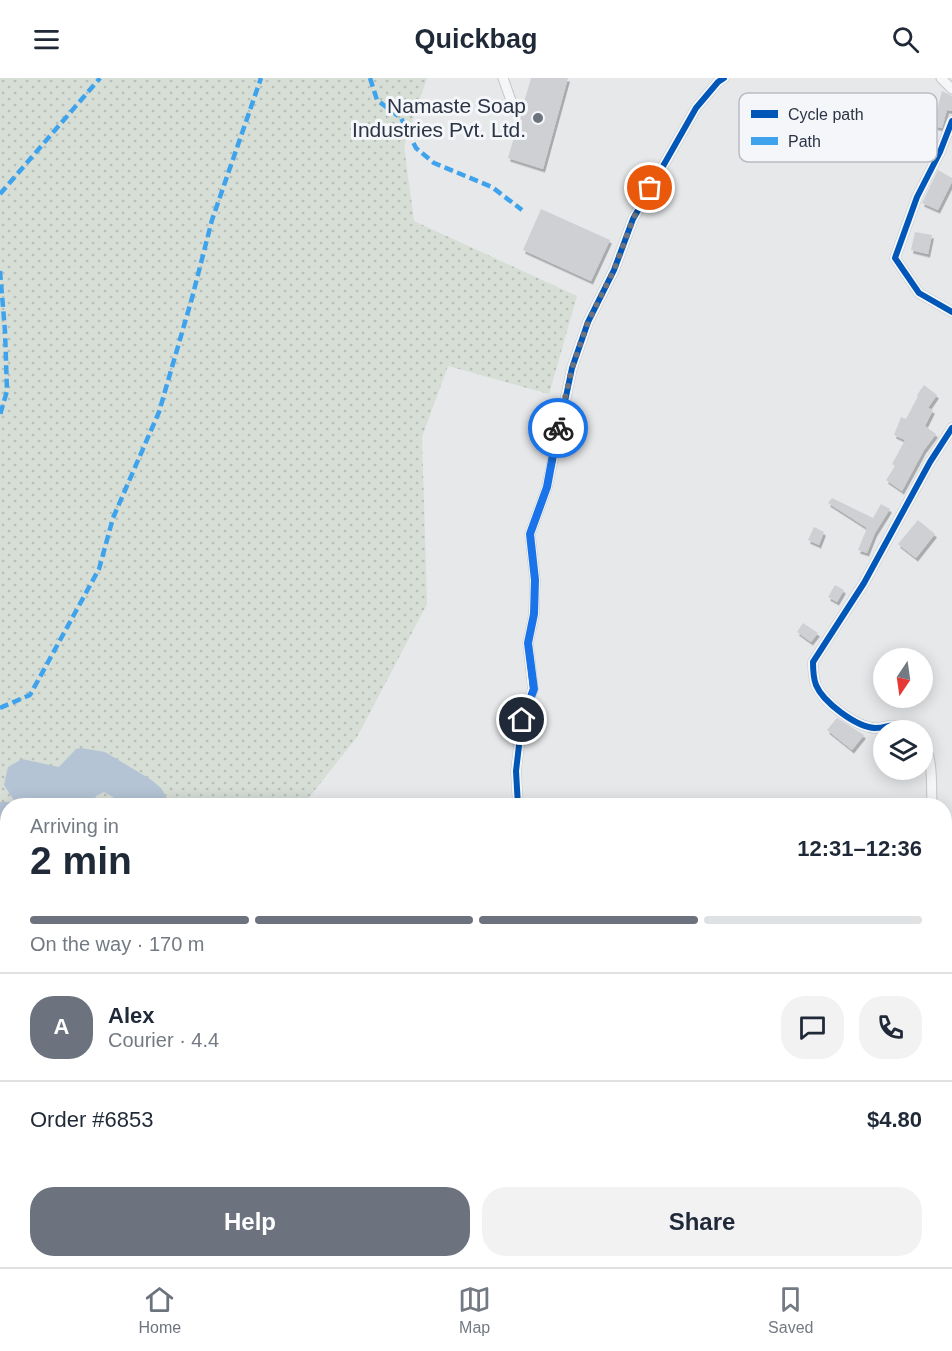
<!DOCTYPE html>
<meta charset="utf-8">
<style>
:root{--surface:#fff;--page:#f2f2f3;--text:#1f2937;--muted:#747a83;--line:#e0e1e3;--accent:#6c737f}
body{margin:0;font-family:Helvetica,sans-serif;background:var(--page);color:var(--text);height:100vh;display:flex;flex-direction:column;font-size:22px;white-space:nowrap}
*{box-sizing:border-box;margin:0}
p{font-size:20px;color:var(--muted)}
.icon{flex:none;width:33px;height:33px;fill:none;stroke:currentColor;stroke-width:2;stroke-linecap:round;stroke-linejoin:round}
.map{position:relative;flex:1;overflow:hidden}
.details{position:absolute;left:0px;top:720px;width:952px;height:470px;display:flex;flex-direction:column;background:var(--surface);border-radius:24px 24px 0 0;box-shadow:0 3px 15px #0003}
.details>*{flex:none}
.needle{width:39px;rotate:193deg}
.tools{position:absolute;left:873px;top:570px;display:grid;gap:12px}
.tools a{display:grid;place-items:center;width:60px;height:60px;border-radius:50%;background:var(--surface);box-shadow:0 3px 15px #0003;font-size:30px}
.pin{position:absolute;display:grid;place-items:center;width:51px;height:51px;color:#fff;margin:-26px;border:3px solid #fff;border-radius:50%;box-shadow:0 2px 6px #0007}
.courier{position:absolute;display:grid;place-items:center;width:60px;height:60px;margin:-30px;border:4px solid #1a73e8;border-radius:50%;background:#fff;color:#222;box-shadow:0 2px 8px #0007}
.headline em{font-style:normal;font-weight:700}
.headline div{display:flex;flex-direction:column-reverse}
.headline{display:flex;align-items:center;justify-content:space-between;height:102px;padding:0 30px}
h1{font-size:39px;font-weight:700;line-height:45px}
.bar{display:grid;grid-template-columns:repeat(4,1fr);gap:9px 6px;align-content:center;height:72px;padding:0 30px}
.bar i{height:8px;border-radius:4px;background:var(--line)}
.bar .on{background:var(--accent)}
.bar p{grid-column:span 4}
.line{display:flex;align-items:center;gap:15px;padding:0 30px;border-top:2px solid var(--line)}
.line div{flex:1}
.round{display:grid;place-items:center;flex:none;width:63px;height:63px;border-radius:24px;background:var(--page)}
.action{display:flex;gap:12px;margin-top:auto;padding:12px 30px}
.action a{flex:1;height:69px;border-radius:24px;background:var(--accent);color:#fff;font-size:24px;font-weight:700;line-height:69px;text-align:center}
.action a+a{background:var(--page);color:var(--text)}
header{display:flex;justify-content:space-between;align-items:center;height:78px;padding:0 30px;background:var(--surface);font-size:27px;font-weight:700}
.dock{display:flex;justify-content:space-around;align-items:center;height:84px;border-top:2px solid var(--line);background:var(--surface);font-size:16px;color:var(--muted)}
.dock a{display:grid;justify-items:center;gap:3px}
.dock .on{color:var(--accent)}
.map>svg:first-child{display:block}
.grass{fill:url(#grass-dots)}
.water{fill:#b4c4d5}
.building{fill:#ced0d3;filter:url(#shadow)}
.lines{fill:none;stroke-linecap:round;stroke-linejoin:round}
.minor-casing{stroke:#c4c6c8;stroke-width:11}
.minor{stroke:#f5f6f7;stroke-width:9}
.quiet{stroke:#3ea3ec;stroke-width:4.5;stroke-dasharray:9 4.5;stroke-linecap:butt}
.cycleway-casing{stroke:#f4f6f9;stroke-width:10}
.cycleway{stroke:#0057b8;stroke-width:6}
.done{stroke:#6c737f;stroke-width:6;stroke-dasharray:0 10.8}
.route{stroke:#1a73e8;stroke-width:8}
.poi-dot{fill:#6c737f;stroke:#f4f6f9;stroke-width:2}
.labels{text-anchor:middle;stroke-width:6;stroke-linejoin:round;paint-order:stroke}
.poi-label{font-size:21px;fill:#2b3445;stroke:#f4f6f9;text-anchor:end}
.key{fill:#f4f6f9;stroke:#b8bcc3;stroke-width:1.5}
.key-label{font-size:16px;fill:#2b3445}
</style>
<header><svg class="icon" aria-label="menu" viewBox="0 0 24 24"><path d="M4 6h16M4 12h16M4 18h16"/></svg>Quickbag<svg class="icon" aria-label="search" viewBox="0 0 24 24"><circle cx="10" cy="10" r="6"/><path d="M15 15l6 6"/></svg></header>
<div class="map">
<svg width="952" height="1189" viewBox="0 0 952 1189">
<defs>
<pattern id="grass-dots" width="8" height="8" patternUnits="userSpaceOnUse" patternTransform="scale(1.5)"><rect width="8" height="8" fill="#d6ded6"/><path d="M2 2h.1M6 6h.1" fill="none" stroke="#b8bfb9" stroke-width="1.8" stroke-linecap="round"/></pattern>
<filter id="shadow"><feDropShadow dx="2" dy="3.5" stdDeviation="0" flood-color="#0004"/></filter>
</defs>
<rect width="100%" height="100%" fill="#e6e8ea"/>
<path class="grass" d="M0 0H427L404 68 414 143 577 218 549 316 448 288 422 359 427 526 357 659 303 727 8 728 7 1109 0 1107Z"/>
<g class="water">
<path d="M81 670 105 674 150 701 161 710 171 727H117L113 719 104 714 96 718 93 727 8 728V871L0 880V724H15L4 707 8 689 22 681 59 689 76 671Z"/>
<rect x="0" y="1013" width="7" height="82"/>
</g>
<g class="building">
<path d="M531 0H568L543 91 508 80Z"/>
<path d="M942 13 952 18V33L947 32 942 50 933 48Z"/>
<path d="M938 92 952 100V104L938 132 922 125Z"/>
<path d="M541 131 610 162 591 203 523 172Z"/>
<path d="M915 154 932 157 928 176 911 172Z"/>
<path d="M924 307 937 317 928 330 933 332 925 348 936 356 924 372 902 413 886 402 895 388 892 386 905 362 894 357 901 339 906 341 918 318 917 317Z"/>
<path d="M832 420 873 440 881 426 890 431 875 455 867 475 858 472 867 450 828 425Z"/>
<path d="M918 442 935 456 916 480 898 466Z"/>
<path d="M814 449 824 454 819 467 808 462Z"/>
<path d="M835 507 844 512 837 524 828 519Z"/>
<path d="M803 545 818 555 811 564 797 554Z"/>
<path d="M837 640 864 657 852 672 827 652Z"/>
</g>
<g class="lines">
<g class="minor-casing">
<g id="minor">
<path d="M503 0 515 34"/>
<path d="M941 0 952 11"/>
<path d="M952 43 940 74 917 119 895 180 919 215 952 234"/>
<path d="M906 652C888 643 891 650 875 650 856 649 823 624 816 607 813 599 813 591 813 584L864 505 930 384 952 350"/>
<path d="M922 665C934 676 931 712 932 728"/>
<path d="M518 728 516 693 522 642 533 611 528 565 534 536 535 502 530 456 547 409 572 290 588 244 614 192 633 141 696 30 718 4 724 0"/>
<path d="M945 767 952 760"/>
<path d="M945 1053 952 1051"/>
<path d="M470 1182 474 1189"/>
<path d="M778 1189 781 1182"/>
</g>
</g>
<use href="#minor" class="minor"/>
<g class="quiet">
<path d="M370 0 377 22 401 40 416 70 434 85 492 109 522 132"/>
<path d="M0 116 100 0"/>
<path d="M0 193 5 253 7 313 0 337"/>
<path d="M0 630 30 617 99 491 113 440 159 334 192 220 212 142 261 0"/>
</g>
<g class="cycleway-casing">
<g id="cycleway">
<path d="M952 43 940 74 917 119 895 180 919 215 952 234"/>
<path d="M906 652C888 643 891 650 875 650 856 649 823 624 816 607 813 599 813 591 813 584L864 505 930 384 952 350"/>
<path d="M518 728 516 693 522 642 533 611 528 565 534 536 535 502 530 456 547 409 572 290 588 244 614 192 633 141 696 30 718 4 724 0"/>
</g>
</g>
<use href="#cycleway" class="cycleway"/>
</g>
<g class="lines">
<path class="done" d="M558 350 572 290 588 244 614 192 633 141 650 110"/>
<path class="route" d="M522 642 534 611 528 565 534 536 535 502 530 456 547 409 558 350"/>
</g>
<circle class="poi-dot" cx="538" cy="40" r="6"/>
<g class="labels">
<g class="poi-label">
<text x="526" y="35">Namaste Soap<tspan x="526" dy="24">Industries Pvt. Ltd.</tspan></text>
</g>
</g>
<rect x="739" y="15" width="198" height="69" rx="9" class="key"/>
<rect x="751" y="32" width="27" height="8" fill="#0057b8"/>
<rect x="751" y="59" width="27" height="8" fill="#3ea3ec"/>
<g class="key-label">
<text x="788" y="42">Cycle path</text>
<text x="788" y="69">Path</text>
</g>
</svg>
<div class="tools">
<a><svg class="needle" viewBox="-14 -14 28 28"><path d="M0-13l5 13h-10z" fill="#e53935"/><path d="M0 13l5-13h-10z" fill="#747a83"/></svg></a>
<a><svg class="icon" aria-label="layers" viewBox="0 0 24 24"><path d="M12 4l9 5-9 5-9-5zM3 14l9 5 9-5"/></svg></a>
</div>
<div class="pin" style="left:650px;top:110px;background:#ea580c"><svg class="icon" aria-label="bag" viewBox="0 0 24 24"><path d="M5 8h14l-1 12H6zM9 8a3 3 0 0 1 6 0"/></svg></div>
<div class="pin" style="left:522px;top:642px;background:#1f2937"><svg class="icon" aria-label="home" viewBox="0 0 24 24"><path d="M3 11l9-7 9 7M6 9v11h12V9"/></svg></div>
<div class="courier" style="left:558px;top:350px"><svg class="icon" aria-label="bike" viewBox="0 0 24 24"><circle cx="6" cy="16" r="4"/><circle cx="18" cy="16" r="4"/><path d="M6 16l4-8h5l3 8M10 8l3 8H6M13 5h3"/></svg></div>
<section class="details">
<div class="headline"><div><h1>2 min</h1><p>Arriving in</p></div><em>12:31–12:36</em></div>
<div class="bar"><i class="on"></i><i class="on"></i><i class="on"></i><i></i><p>On the way · 170 m</p></div>
<div class="line" style="height:108px"><b class="round" style="background:var(--accent);color:#fff">A</b><div><b>Alex</b><p>Courier · 4.4</p></div><a class="round"><svg class="icon" aria-label="chat" viewBox="0 0 24 24"><path d="M4 5h16v11H9l-5 4z"/></svg></a><a class="round"><svg class="icon" aria-label="phone" viewBox="0 0 24 24"><path d="M5 4h4l2 5-3 2q2 4 5 5l2-3 5 2v4C11 20 4 13 5 4z"/></svg></a></div>
<div class="line" style="height:78px"><div>Order #6853</div><b>$4.80</b></div>
<div class="action"><a>Help</a><a>Share</a></div>
</section>
</div>
<nav class="dock">
<a class="on"><svg class="icon" aria-label="home" viewBox="0 0 24 24"><path d="M3 11l9-7 9 7M6 9v11h12V9"/></svg>Home</a>
<a><svg class="icon" aria-label="map" viewBox="0 0 24 24"><path d="M3 6l6-2 6 2 6-2v14l-6 2-6-2-6 2zM9 4v14M15 6v14"/></svg>Map</a>
<a><svg class="icon" aria-label="saved" viewBox="0 0 24 24"><path d="M7 4h10v16l-5-4-5 4z"/></svg>Saved</a>
</nav>
